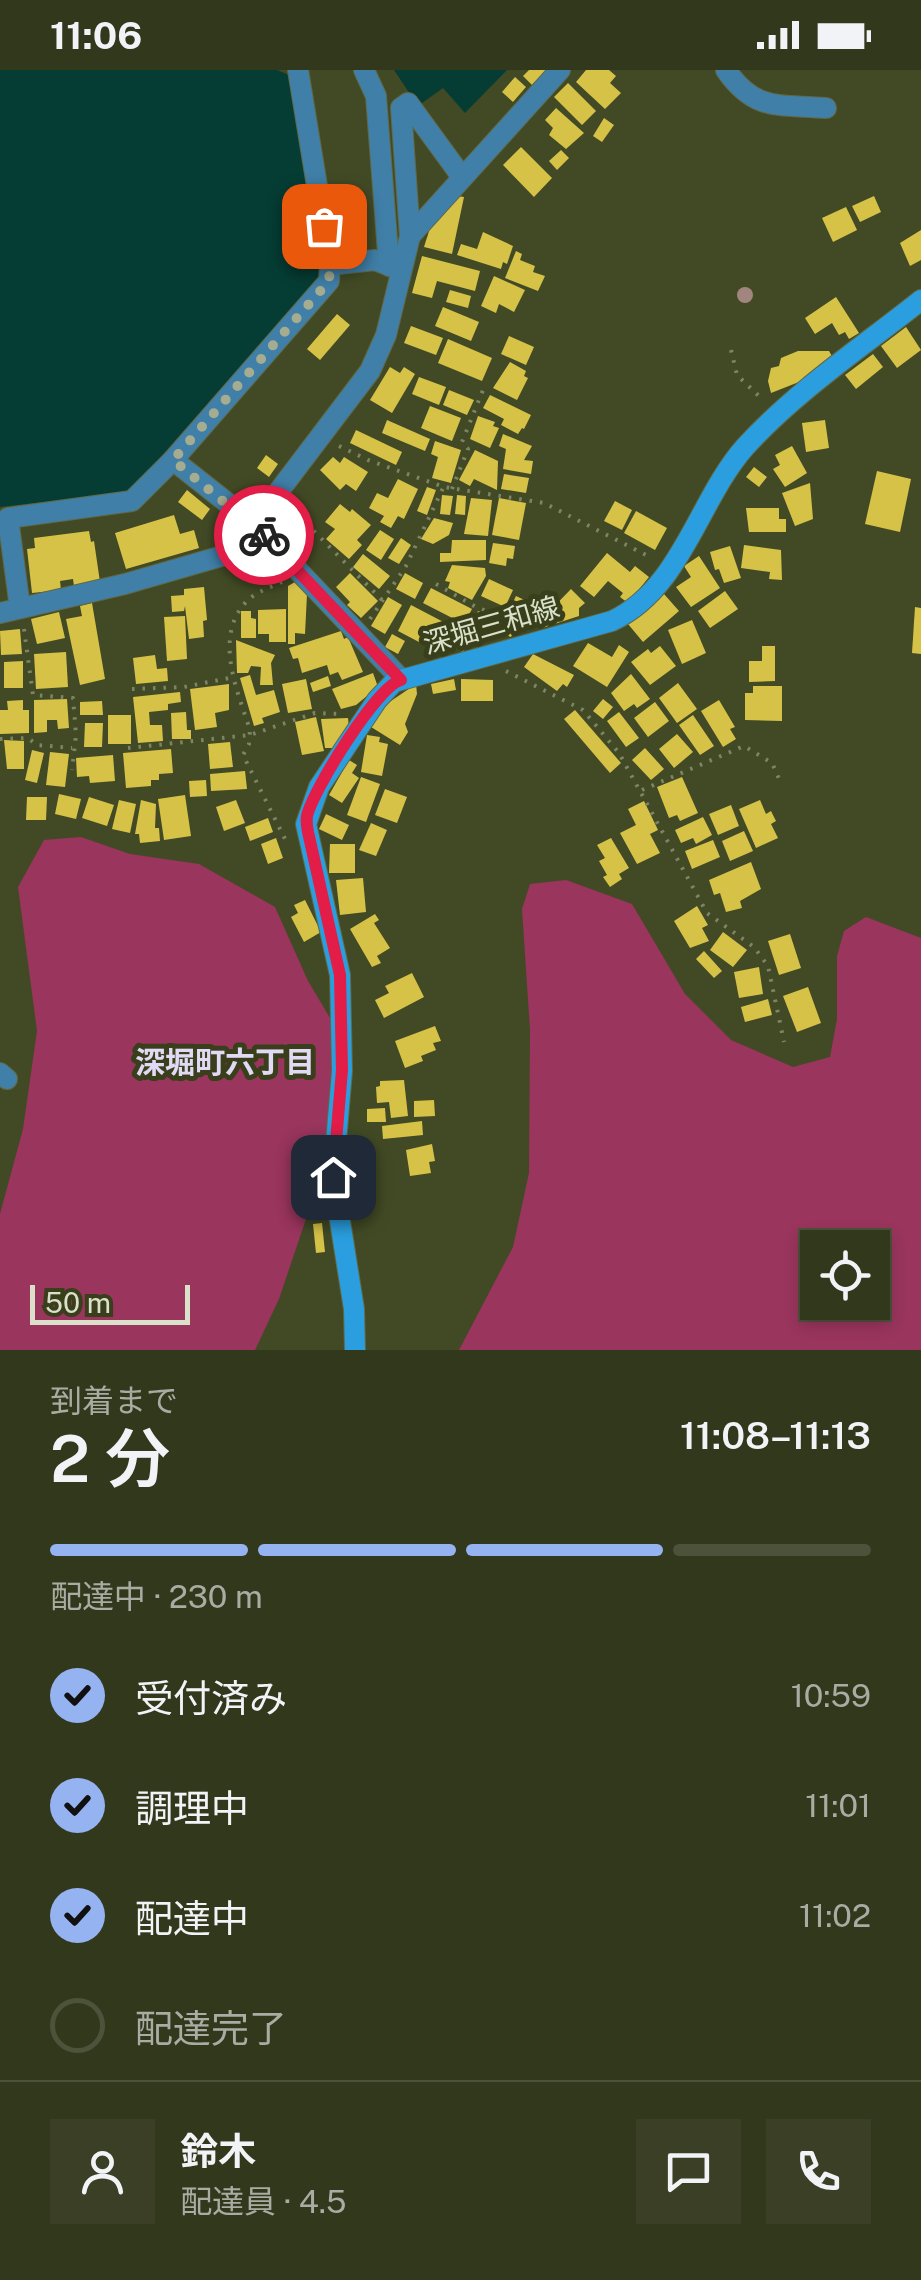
<!DOCTYPE html>
<html lang="ja">
<meta charset="utf-8">
<style>
:root{--surface:#32381c;--page:#3a3f25;--text:#f1f3f6;--muted:#a8aca3;--line:#4d523b;--accent:#95b2f1}
body{margin:0;font-family:"Public Sans","Noto Sans JP",sans-serif;background:var(--page);color:var(--text);height:100vh;display:flex;flex-direction:column;font-size:38px;white-space:nowrap}
*{box-sizing:border-box;margin:0}
p{font-size:32px;color:var(--muted)}
.icon{flex:none;width:55px;height:55px;fill:none;stroke:currentColor;stroke-width:2;stroke-linecap:round;stroke-linejoin:round}
.map{position:relative;height:1280px;overflow:hidden}
.details{display:flex;flex-direction:column;background:var(--surface);flex:1}
.details>*{flex:none}
.fabs{position:absolute;left:800px;top:1160px;display:grid;gap:20px}
.fabs a{display:grid;place-items:center;width:90px;height:90px;border-radius:0px;background:var(--surface);box-shadow:0 5px 15px #0003,0 0 0 2px var(--line);font-size:50px}
.scale{position:absolute;left:30px;bottom:25px;width:160px;box-sizing:border-box;padding-left:10px;border:5px solid #dae0ca;border-top:0;font-size:28px;line-height:35px;white-space:nowrap;color:#dae0ca;-webkit-text-stroke:8px #383f1a;paint-order:stroke}
.pin{position:absolute;display:grid;place-items:center;width:85px;height:85px;color:#fff;margin:-42px;border-radius:20px;box-shadow:0 5px 15px #0006}
.courier{position:absolute;display:grid;place-items:center;width:100px;height:100px;margin:-50px;border:8px solid #e11d48;border-radius:50%;background:#fff;color:#222;box-shadow:0 2px 12px #0007}
.summary em{font-style:normal;font-weight:600}
.summary div{display:flex;flex-direction:column-reverse}
.summary{display:flex;align-items:center;justify-content:space-between;height:170px;padding:0 50px}
h1{font-size:65px;font-weight:600;line-height:75px}
.bar{display:grid;grid-template-columns:repeat(4,1fr);gap:15px 10px;align-content:center;height:120px;padding:0 50px}
.bar i{height:12px;border-radius:8px;background:var(--line)}
.bar .current{background:var(--accent)}
.bar p{grid-column:span 4}
.line{display:flex;align-items:center;gap:25px;padding:0 50px;border-top:2px solid var(--line)}
.line div{flex:1}
.round{display:grid;place-items:center;flex:none;width:105px;height:105px;border-radius:0px;background:var(--page)}
ol{padding:0 50px;list-style:none}
li{display:flex;align-items:center;gap:30px;height:110px}
li p{margin-inline-start:auto}
li .icon{padding:10px;border-radius:50%;background:var(--accent);color:#111;stroke-width:4}
li:last-child{color:var(--muted)}
li i{width:55px;height:55px;border:5px solid var(--line);border-radius:50%}
.status{display:flex;justify-content:space-between;align-items:center;height:70px;padding:0 50px;background:var(--surface);direction:ltr}
.status svg{height:28px;fill:currentColor}
.map>svg:first-child{display:block}
.green{fill:#9a355d;fill-rule:evenodd}
.water{fill:#053d34}
.building{fill:#d7c248}
.lines{fill:none;stroke-linecap:round;stroke-linejoin:round}
.minor-casing{stroke:#606846;stroke-width:22}
.secondary-casing{stroke:#606846;stroke-width:22}
.path{stroke:#7e8566;stroke-width:4;stroke-dasharray:2.5 8;stroke-linecap:butt}
.minor{stroke:#407fa8;stroke-width:20}
.secondary{stroke:#2a9ede;stroke-width:20}
.tree{fill:#a1857e}
.done{stroke:#a5ac90;stroke-width:10;stroke-dasharray:0 18}
.route{stroke:#e11d48;stroke-width:12}
.labels{text-anchor:middle;stroke-width:10;stroke-linejoin:round;paint-order:stroke}
.street-label{font-size:28px;fill:#dae0ca;stroke:#383f1a}
.neighbourhood-label{font-size:30px;font-weight:bold;fill:#e2d9f6;stroke:#383f1a}
</style>
<div class="status"><b>11:06</b><svg viewBox="0 0 49 12"><path d="M0 12V9h3v3zM5 12V6h3v6zM10 12V3h3v9zM15 12V0h3v12zM26 1h20v11H26zM47 4h2v5h-2z"/></svg></div>
<div class="map">
<svg width="921" height="1280" viewBox="0 0 921 1280">
<rect width="100%" height="100%" fill="#424a25"/>
<g class="green">
<path d="M81 767 130 784 199 794 275 837 308 911 342 968 338 1054 279 1229 255 1280H0V1144L23 1059 37 961 18 817 44 770Z"/>
<path d="M566 810 632 834 685 924 731 970 793 997 830 987 837 949V886L844 861 866 847 921 868V1280H459L513 1177 529 1103 530 960 522 839 530 814ZM818 1178H872V1232H818Z"/>
</g>
<g class="water">
<path d="M0 0H277L292 6 323 203 130 422 0 437Z"/>
<path d="M394 0H507L465 43 443 18 418 36Z"/>
</g>
<g class="building">
<path d="M529 0H547L532 15 523 6Z"/>
<path d="M586 0H609L616 6 610 13 621 23 605 39 576 12Z"/>
<path d="M515 7 526 17 513 32 502 22Z"/>
<path d="M568 13 596 41 582 55 554 27Z"/>
<path d="M556 38 584 63 566 79 549 65 553 58 545 50Z"/>
<path d="M604 48 614 55 602 72 593 66Z"/>
<path d="M521 77 552 108 534 127 503 95Z"/>
<path d="M561 80 569 88 557 100 549 91Z"/>
<path d="M457 126 464 127 452 184 424 177 430 158Z"/>
<path d="M874 126 881 142 860 152 852 136Z"/>
<path d="M846 137 857 160 833 172 822 148Z"/>
<path d="M921 160V190L910 196 900 173Z"/>
<path d="M483 162 513 176 507 194 503 192 501 199 457 185 461 174 477 179Z"/>
<path d="M516 181 522 184 520 190 535 196 533 202 545 206 538 221 505 208Z"/>
<path d="M422 186 480 201 475 221 437 211 432 228 412 223Z"/>
<path d="M494 206 525 220 514 242 499 234 496 243 481 236Z"/>
<path d="M450 220 471 226 468 238 446 232Z"/>
<path d="M836 227 859 263 849 269 845 262 839 265 832 253 815 264 805 248Z"/>
<path d="M443 237 479 252 471 271 435 256Z"/>
<path d="M337 244 350 255 320 290 307 279Z"/>
<path d="M411 256 443 268 436 285 404 273Z"/>
<path d="M906 257 921 280 897 298 881 276Z"/>
<path d="M509 266 534 277 526 295 501 284Z"/>
<path d="M448 269 492 288 482 311 438 293Z"/>
<path d="M798 281H829L833 288 804 310 771 323 768 311 771 298 779 296 781 288Z"/>
<path d="M873 284 883 297 856 319 845 305Z"/>
<path d="M510 292 526 301 524 306 528 308 517 330 493 318Z"/>
<path d="M390 297 400 303 404 297 415 304 392 343 370 330Z"/>
<path d="M419 307 446 317 439 335 412 324Z"/>
<path d="M449 320 474 330 467 345 443 335Z"/>
<path d="M490 325 531 345 524 359 522 358 518 364 501 355 504 349 483 338Z"/>
<path d="M430 336 461 348 452 371 421 358Z"/>
<path d="M478 346 495 352 493 356 499 358 490 378 470 369Z"/>
<path d="M387 350 430 369 425 381 382 363Z"/>
<path d="M825 350 829 378 806 382 802 353Z"/>
<path d="M356 360 402 382 396 395 350 373Z"/>
<path d="M503 364 532 376 524 390 533 391 531 404 503 399 506 379 499 376Z"/>
<path d="M435 371 461 380 451 413 432 408 438 387 431 384Z"/>
<path d="M792 376 807 403 785 417 773 399 780 395 775 385Z"/>
<path d="M475 380 498 391 497 420 474 409 470 416 459 410Z"/>
<path d="M266 385 278 394 269 407 257 398Z"/>
<path d="M333 387 340 393 344 387 368 402 356 421 346 414 340 420 320 400Z"/>
<path d="M754 397 767 407 759 417 746 407Z"/>
<path d="M877 401 911 409 900 462 865 454Z"/>
<path d="M504 404 529 408 526 423 501 419Z"/>
<path d="M398 409 418 419 404 449 398 446 391 458 380 452 384 446 369 438 377 423 388 428Z"/>
<path d="M810 413 813 449 795 456 782 423Z"/>
<path d="M427 417 436 420 427 445 417 441Z"/>
<path d="M187 420 210 439 202 450 178 432Z"/>
<path d="M442 425 453 426 450 445 440 444Z"/>
<path d="M457 425 466 426 465 445 455 444Z"/>
<path d="M471 428 492 430 488 466 464 464Z"/>
<path d="M499 428 526 433 519 470 492 465Z"/>
<path d="M615 431 632 440 622 460 604 451Z"/>
<path d="M340 434 350 442 352 439 371 455 357 470 362 475 349 489 326 469 335 459 325 452Z"/>
<path d="M746 438H779V449H786V462H749Z"/>
<path d="M636 441 667 458 655 480 624 463Z"/>
<path d="M174 445 180 464 194 460 199 478 126 499 115 463Z"/>
<path d="M434 448 453 453 449 465 433 474 421 469Z"/>
<path d="M380 460 394 469 381 490 366 480Z"/>
<path d="M89 461 91 472 94 471 100 512 74 516 73 509 60 511 61 520 32 523 27 479 35 478 34 468Z"/>
<path d="M401 468 411 475 399 494 388 488Z"/>
<path d="M452 470H486V490L440 492V483H451Z"/>
<path d="M493 473 515 476 513 489 507 488 506 496 489 493Z"/>
<path d="M744 475 781 480 782 510 769 509 770 502 741 498Z"/>
<path d="M259 476 279 500 261 515 241 491Z"/>
<path d="M730 476 741 508 724 513 719 499 715 500 710 482Z"/>
<path d="M607 483 630 502 635 496 649 507 628 533 620 527 623 523 608 511 594 527 580 516Z"/>
<path d="M363 484 390 506 379 519 353 497Z"/>
<path d="M699 486 720 518 691 537 676 517 691 507 684 496Z"/>
<path d="M452 495 485 498 486 506 472 530 448 518 450 512 445 511Z"/>
<path d="M350 503 378 531 361 548 347 535 350 532 336 517Z"/>
<path d="M405 503 423 513 415 529 396 519Z"/>
<path d="M489 509 513 520 505 537 481 526Z"/>
<path d="M295 512 307 524 305 564 295 563V574H288V516Z"/>
<path d="M204 517 207 550 203 551 204 567 189 569 185 536 184 541 172 542 171 526 184 525V519Z"/>
<path d="M431 518 472 539 464 554 423 533Z"/>
<path d="M571 519 585 533 579 538V546L542 558 538 553Z"/>
<path d="M725 521 738 539 710 558 698 541Z"/>
<path d="M664 524 679 541 643 572 628 554Z"/>
<path d="M516 526 533 534 526 551 508 543Z"/>
<path d="M388 527 402 535 385 564 371 556Z"/>
<path d="M92 533 105 609 80 615 66 549 82 546 80 536Z"/>
<path d="M411 535 453 557 440 583 398 561Z"/>
<path d="M915 537 921 538V584L912 583Z"/>
<path d="M286 539V572H269V564H258V540Z"/>
<path d="M241 541H251V548L256 549V568H241Z"/>
<path d="M478 541 515 557 511 567 497 561 493 570 470 560Z"/>
<path d="M59 542 65 568 37 574 31 549Z"/>
<path d="M185 546 187 589 167 591 164 547Z"/>
<path d="M692 550 706 583 682 594 668 560Z"/>
<path d="M20 559 22 584 1 585 0 561Z"/>
<path d="M457 560 471 567 463 582 449 575Z"/>
<path d="M341 561 344 569 348 567 363 602 342 610 338 602 330 605 327 595 302 603 298 588 293 589 289 578Z"/>
<path d="M392 564 405 571 398 584 385 577Z"/>
<path d="M236 570 275 585 271 593 273 615H260L261 597 251 596 248 603H237Z"/>
<path d="M588 573 612 587 619 575 629 582 607 617 573 596Z"/>
<path d="M660 576 676 596 650 615 631 592 648 579 651 583Z"/>
<path d="M762 576H775V611L749 612V591H762Z"/>
<path d="M66 582 68 617 36 619 34 584Z"/>
<path d="M533 584 574 605 567 617 563 614 557 621 524 597Z"/>
<path d="M155 585 157 599 167 598 168 611 136 614 133 588Z"/>
<path d="M23 591V618H4V592Z"/>
<path d="M373 603 378 617 356 635 341 639 332 619Z"/>
<path d="M631 604 650 629 637 638 634 634 624 641 611 623Z"/>
<path d="M250 605 256 625 274 620 280 642 262 648 264 653 254 656 240 608Z"/>
<path d="M328 606 331 616 313 622 310 613Z"/>
<path d="M306 609 312 639 288 643 282 614Z"/>
<path d="M454 609 456 620 433 624 431 614Z"/>
<path d="M461 609 493 610V631H461Z"/>
<path d="M678 613 697 639 677 653 659 628Z"/>
<path d="M229 614V640L215 643 217 657 195 660 190 619Z"/>
<path d="M416 614 417 624 405 654 408 662 400 675 371 657 388 633Z"/>
<path d="M753 616H782V651L745 650V623H753Z"/>
<path d="M180 622 181 632 168 634V640L149 642 150 655H162L163 671 138 673 133 627Z"/>
<path d="M67 629 69 658 58 659 57 650H47V662L34 663V630Z"/>
<path d="M603 629 613 637 603 649 593 641Z"/>
<path d="M23 630V640H29V663L0 664V640H8L7 631Z"/>
<path d="M719 630 735 657 730 659 736 669 723 677 701 641Z"/>
<path d="M102 631 103 645H80V632Z"/>
<path d="M655 632 669 651 648 667 634 648Z"/>
<path d="M575 640 621 693 610 703 564 649Z"/>
<path d="M186 642 187 660H191V669H172L171 643Z"/>
<path d="M619 642 639 668 626 677 607 651Z"/>
<rect x="108" y="645" width="23" height="29"/>
<path d="M693 645 714 676 700 685 679 655Z"/>
<path d="M316 647 324 681 302 685 295 652Z"/>
<path d="M348 648 349 658 337 678H325L321 649Z"/>
<path d="M85 653H103L102 677H84Z"/>
<path d="M677 664 693 682 674 698 659 679Z"/>
<path d="M367 665 380 667 379 672 388 674 382 706 361 702Z"/>
<path d="M4 670 24 671V699H7Z"/>
<path d="M230 672 233 697 210 699 208 674Z"/>
<path d="M645 678 664 699 651 710 632 690Z"/>
<path d="M171 679 173 703 159 704V710H151V716L126 718 123 683Z"/>
<path d="M32 680 44 683 37 713 25 710Z"/>
<path d="M50 682 69 684 65 717 46 715Z"/>
<path d="M113 685 115 711 90 713 89 706 77 707 76 688Z"/>
<path d="M349 690 357 695 352 703 359 708 342 733 329 725Z"/>
<path d="M245 701 247 719 211 721 210 704Z"/>
<path d="M361 707 380 714 366 752 347 745Z"/>
<path d="M682 707 698 743 680 751 677 745 669 748 657 717Z"/>
<path d="M206 710 207 726 190 727 189 711Z"/>
<path d="M385 719 407 727 397 753 375 745Z"/>
<path d="M59 724 81 729 76 749 55 744Z"/>
<path d="M185 725 191 766 164 770 158 729Z"/>
<path d="M27 727H47L46 750H26Z"/>
<path d="M89 727 114 735 107 756 82 748Z"/>
<path d="M119 730 136 734 130 763 112 759Z"/>
<path d="M141 730 156 734 155 758H159L160 771 140 773 139 764H135Z"/>
<path d="M236 730 245 753 224 761 216 737Z"/>
<path d="M760 730 766 744 771 741 776 751 771 754 778 768 756 778 739 739Z"/>
<path d="M644 731 658 760 650 764 660 783 637 794 620 763 636 755 628 739Z"/>
<path d="M731 735 739 756 718 765 709 744Z"/>
<path d="M326 744 349 755 342 770 319 759Z"/>
<path d="M703 747 712 765 696 774 693 768 681 773 675 760Z"/>
<path d="M268 748 273 762 250 771 245 757Z"/>
<path d="M371 753 387 760 376 786 359 780Z"/>
<path d="M744 761 753 781 730 791 722 771Z"/>
<path d="M276 768 283 788 268 794 261 774Z"/>
<path d="M611 768 629 798 619 804 622 809 610 817 603 807 607 805 599 791 605 788 597 775Z"/>
<path d="M713 770 720 787 692 799 685 781Z"/>
<path d="M330 774H355V803H329Z"/>
<path d="M751 792 761 819 740 831 742 838 726 842 720 823 714 825 709 810Z"/>
<path d="M363 808 366 842 340 845 336 810Z"/>
<path d="M305 830 321 862 304 872 291 847 298 843 294 835Z"/>
<path d="M697 836 708 855 702 858 709 871 690 878 674 851Z"/>
<path d="M375 844 379 850 374 853 390 878 377 886 381 893 372 897 350 859Z"/>
<path d="M723 862 747 880 733 897 710 880Z"/>
<path d="M790 864 801 898 779 905 768 871Z"/>
<path d="M704 881 722 901 714 908 696 889Z"/>
<path d="M759 897 763 924 739 928 734 902Z"/>
<path d="M412 903 424 927 384 948 375 930 389 923 385 916Z"/>
<path d="M808 917 821 953 797 962 783 926Z"/>
<path d="M768 929 772 945 745 952 741 937Z"/>
<path d="M435 956 441 971 433 973 436 980 421 986 423 991 405 998 395 971Z"/>
<path d="M404 1010 408 1046 391 1048 389 1032 377 1033 376 1017 380 1016V1011Z"/>
<path d="M434 1030 435 1046 414 1047V1031Z"/>
<path d="M385 1038 386 1052H367V1039Z"/>
<path d="M422 1051 423 1065 383 1069 382 1056Z"/>
<path d="M432 1074 435 1091 429 1092 431 1103 410 1106 406 1080Z"/>
<path d="M322 1153 325 1182 316 1183 313 1154Z"/>
</g>
<g class="lines">
<g class="minor-casing">
<g id="minor">
<path d="M364 0 376 26 389 196"/>
<path d="M726 0C755 42 779 34 826 38"/>
<path d="M410 166 401 38 408 33 462 107"/>
<path d="M330 195 375 190 400 200"/>
<path d="M173 390 254 454 401 609"/>
<path d="M20 538 8 448 132 431 173 390 329 211 330 195 298 0"/>
<path d="M0 543 125 514 222 486 238 475 370 301 386 265 410 166 560 0"/>
<path d="M0 1003 7 1009"/>
</g>
</g>
<g class="secondary-casing">
<path id="secondary" d="M355 1280 354 1239 333 1107 342 1001 340 905 306 754 319 717 377 630 394 612 612 551C682 518 698 430 745 377 796 321 862 277 921 230"/>
</g>
<g class="path">
<path d="M731 280 737 305 762 329"/>
<path d="M339 376 368 390 444 417 544 433 652 488"/>
<path d="M452 419 468 379 462 372 483 320"/>
<path d="M299 446 382 530"/>
<path d="M282 512C271 517 256 522 247 531 213 566 237 620 250 660L249 674 243 685 288 775"/>
<path d="M436 514 476 537 523 555"/>
<path d="M370 549 406 496 443 418"/>
<path d="M24 559 33 625 73 628 76 665 72 700"/>
<path d="M506 601 583 640 619 683 707 843 754 877 768 896 784 972"/>
<path d="M132 619 184 617 234 607"/>
<path d="M0 669 28 668 37 675 72 678"/>
<path d="M128 678 250 665 315 643 342 644"/>
<path d="M642 720 744 676 772 693 780 711"/>
</g>
<use href="#minor" class="minor"/>
<use href="#secondary" class="secondary"/>
</g>
<circle class="tree" cx="745" cy="225" r="8"/>
<g class="lines">
<path class="done" d="M264 465 173 390 329 211 330 196 324 156"/>
<path class="route" d="M264 465 401 610C377 616 313 720 307 746 306 752 307 756 308 762L340 905 342 1000 333 1107"/>
</g>
<g class="labels">
<g class="street-label">
<text transform="translate(491 555) rotate(-16)" y="10">深堀三和線</text>
</g>
<g class="neighbourhood-label">
<text x="225" y="1003">深堀町六丁目</text>
</g>
</g>
</svg>
<div class="fabs">
<a><svg class="icon" aria-label="locate" viewBox="0 0 24 24"><circle cx="12" cy="12" r="6"/><path d="M12 2v4M12 18v4M2 12h4M18 12h4"/></svg></a>
</div>
<div class="scale">50 m</div>
<div class="pin" style="left:324px;top:156px;background:#ea580c"><svg class="icon" aria-label="bag" viewBox="0 0 24 24"><path d="M5 8h14l-1 12H6zM9 8a3 3 0 0 1 6 0"/></svg></div>
<div class="pin" style="left:333px;top:1107px;background:#1f2937"><svg class="icon" aria-label="home" viewBox="0 0 24 24"><path d="M3 11l9-7 9 7M6 9v11h12V9"/></svg></div>
<div class="courier" style="left:264px;top:465px"><svg class="icon" aria-label="bike" viewBox="0 0 24 24"><circle cx="6" cy="16" r="4"/><circle cx="18" cy="16" r="4"/><path d="M6 16l4-8h5l3 8M10 8l3 8H6M13 5h3"/></svg></div>
</div>
<section class="details">
<div class="summary"><div><h1>2 分</h1><p>到着まで</p></div><em>11:08–11:13</em></div>
<div class="bar"><i class="current"></i><i class="current"></i><i class="current"></i><i></i><p>配達中 · 230 m</p></div>
<ol>
<li><svg class="icon" aria-label="check" viewBox="0 0 24 24"><path d="M5 12l5 5 9-10"/></svg>受付済み<p>10:59</p></li>
<li><svg class="icon" aria-label="check" viewBox="0 0 24 24"><path d="M5 12l5 5 9-10"/></svg>調理中<p>11:01</p></li>
<li><svg class="icon" aria-label="check" viewBox="0 0 24 24"><path d="M5 12l5 5 9-10"/></svg>配達中<p>11:02</p></li>
<li><i></i>配達完了</li>
</ol>
<div class="line" style="height:180px"><a class="round"><svg class="icon" aria-label="person" viewBox="0 0 24 24"><circle cx="12" cy="8" r="4"/><path d="M4 21q1-7 8-7t8 7"/></svg></a><div><b>鈴木</b><p>配達員 · 4.5</p></div><a class="round"><svg class="icon" aria-label="chat" viewBox="0 0 24 24"><path d="M4 5h16v11H9l-5 4z"/></svg></a><a class="round"><svg class="icon" aria-label="phone" viewBox="0 0 24 24"><path d="M5 4h4l2 5-3 2q2 4 5 5l2-3 5 2v4C11 20 4 13 5 4z"/></svg></a></div>
</section>
